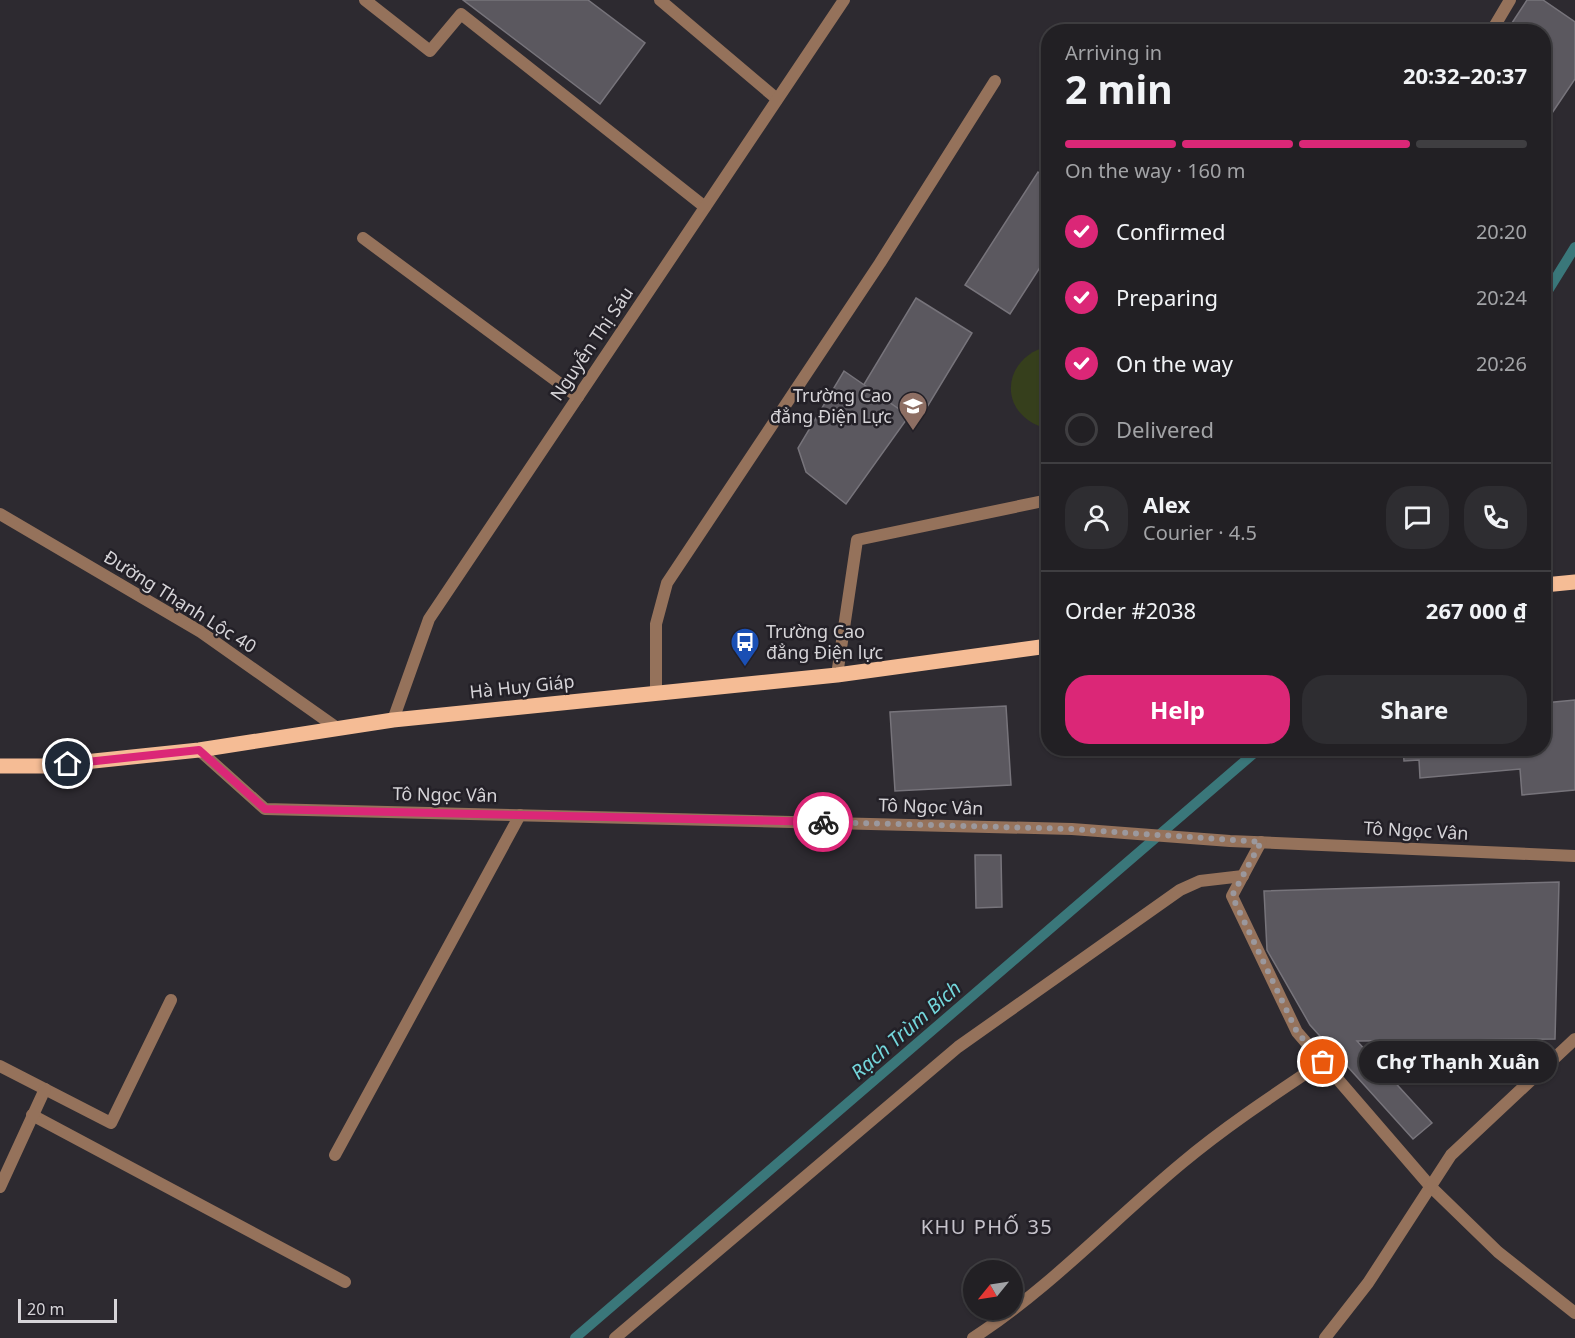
<!DOCTYPE html>
<meta charset="utf-8">
<style>
:root{--surface:#222024;--page:#2e2d31;--text:#f1f3f6;--muted:#a2a3a6;--line:#3f3e41;--accent:#db2777}
body{margin:0;font-family:"Noto Sans",sans-serif;background:var(--page);color:var(--text);height:100vh;display:flex;flex-direction:column;font-size:22px;white-space:nowrap}
*{box-sizing:border-box;margin:0}
p{font-size:20px;color:var(--muted)}
.icon{flex:none;width:33px;height:33px;fill:none;stroke:currentColor;stroke-width:2;stroke-linecap:round;stroke-linejoin:round}
.map{position:relative;flex:1;overflow:hidden}
.panel{position:absolute;left:1041px;top:24px;width:510px;height:732px;display:flex;flex-direction:column;background:var(--surface);border-radius:24px;box-shadow:0 2px 4px #0004,0 0 0 2px var(--line)}
.panel>*{flex:none}
.needle{width:39px;rotate:240deg}
.buttons{position:absolute;left:963px;top:1260px;display:grid;gap:12px}
.buttons a{display:grid;place-items:center;width:60px;height:60px;border-radius:50%;background:var(--surface);box-shadow:0 2px 4px #0004,0 0 0 2px var(--line);font-size:30px}
.scale{position:absolute;left:18px;bottom:15px;width:99px;box-sizing:border-box;padding-left:6px;border:3px solid #d6d4d8;border-top:0;font-size:16px;line-height:21px;white-space:nowrap;color:#d6d4d8;-webkit-text-stroke:4px #232027;paint-order:stroke}
.pin{position:absolute;display:grid;place-items:center;width:51px;height:51px;color:#fff;margin:-26px;border:3px solid #fff;border-radius:50%;box-shadow:0 2px 6px #0007}
.courier{position:absolute;display:grid;place-items:center;width:60px;height:60px;margin:-30px;border:4px solid #db2777;border-radius:50%;background:#fff;color:#222;box-shadow:0 2px 8px #0007}
.bubble{position:absolute;height:42px;border-radius:21px;background:var(--surface);box-shadow:0 2px 4px #0004,0 0 0 2px var(--line);font-size:20px;font-weight:700;line-height:42px;text-align:center}
.head em{font-style:normal;font-weight:700}
.head div{display:flex;flex-direction:column-reverse}
.head{display:flex;align-items:center;justify-content:space-between;height:102px;padding:0 24px}
h1{font-size:39px;font-weight:700;line-height:45px}
.bar{display:grid;grid-template-columns:repeat(4,1fr);gap:9px 6px;align-content:center;height:72px;padding:0 24px}
.bar i{height:8px;border-radius:4px;background:var(--line)}
.bar .selected{background:var(--accent)}
.bar p{grid-column:span 4}
.line{display:flex;align-items:center;gap:15px;padding:0 24px;border-top:2px solid var(--line)}
.line div{flex:1}
.round{display:grid;place-items:center;flex:none;width:63px;height:63px;border-radius:24px;background:var(--page)}
ol{padding:0 24px;list-style:none}
li{display:flex;align-items:center;gap:18px;height:66px}
li p{margin-inline-start:auto}
li .icon{padding:6px;border-radius:50%;background:var(--accent);color:#fff;stroke-width:4}
li:last-child{color:var(--muted)}
li i{width:33px;height:33px;border:3px solid var(--line);border-radius:50%}
.cta{display:flex;gap:12px;margin-top:auto;padding:12px 24px}
.cta a{flex:1;height:69px;border-radius:24px;background:var(--accent);color:#fff;font-size:24px;font-weight:700;line-height:69px;text-align:center}
.cta a+a{background:var(--page);color:var(--text)}
.map>svg:first-child{display:block}
.green{fill:#363f1c}
.lines{fill:none;stroke-linecap:round;stroke-linejoin:round}
.stream{stroke:#3a777a;stroke-width:10}
.building{fill:#5b585f;stroke:#77747b;stroke-width:1.5}
.service{stroke:#95725b;stroke-width:12}
.minor{stroke:#95725b;stroke-width:12}
.primary{stroke:#f5bc95;stroke-width:15}
.done{stroke:#9b989d;stroke-width:6;stroke-dasharray:0 10.8}
.route{stroke:#db2777;stroke-width:8}
.labels{text-anchor:middle;stroke-width:5;stroke-linejoin:round;paint-order:stroke}
.street-label{font-size:18px;fill:#d6d4d8;stroke:#232027}
.poi-label{font-size:18px;fill:#d6d4d8;stroke:#232027;text-anchor:end}
.water-label{font-size:20px;font-style:italic;fill:#73d6db;stroke:#232027}
.neighbourhood-label{font-size:20px;letter-spacing:1.5px;fill:#c6c3cb;stroke:#232027}
</style>
<div class="map">
<svg width="1575" height="1338" viewBox="0 0 1575 1338">
<rect width="100%" height="100%" fill="#2d2a30"/>
<path class="green" d="M1048 346V429C998 417 999 359 1048 346Z"/>
<g class="lines">
<g class="stream">
<path d="M1544 297 1575 247"/>
<path d="M575 1338 1260 748"/>
</g>
</g>
<g class="building">
<path d="M463 0H588L645 43 600 104Z"/>
<path d="M1527 0H1543L1575 22V79L1544 125V32H1506Z"/>
<path d="M1038 172 1048 179V255L1010 314 965 285Z"/>
<path d="M916 298 972 333 918 422 863 386Z"/>
<path d="M844 371 909 416 846 504 806 472 798 448Z"/>
<path d="M1575 700V790L1522 795 1520 769 1420 778 1419 760 1404 761 1403 748H1544V703Z"/>
<path d="M1006 706 1011 785 895 791 890 712Z"/>
<path d="M975 855H1001L1002 907 976 908Z"/>
<path d="M1559 882 1555 1039 1357 1041 1432 1123 1413 1139 1310 1025 1267 950 1264 891Z"/>
</g>
<g class="lines">
<g class="service">
<path d="M1491 32 1510 0"/>
<path d="M363 238 578 397"/>
<path d="M837 675 857 540 1048 500"/>
<path d="M0 1066 111 1123 171 1000"/>
</g>
<g class="minor">
<path d="M365 0 430 51 461 14 705 207"/>
<path d="M660 0 777 99"/>
<path d="M0 514 201 632 337 728"/>
<path d="M656 694V624L667 583 880 263 995 81"/>
<path d="M393 720 429 619 844 0"/>
<path d="M199 750 265 809 1072 829 1230 841 1575 856"/>
<path d="M1261 842 1232 896 1297 1032 1430 1186 1498 1252 1575 1313"/>
<path d="M32 1115 345 1282"/>
<path d="M335 1155 520 815"/>
<path d="M0 1187 45 1089"/>
<path d="M615 1338 958 1047 1180 890 1200 881 1243 876"/>
<path d="M973 1338C1049 1289 1112 1221 1182 1163 1226 1126 1275 1094 1323 1062"/>
<path d="M1325 1338 1368 1283 1451 1155 1575 1039"/>
</g>
<g class="primary">
<path d="M1544 585 1575 582"/>
<path d="M0 766H46L199 750 393 720 837 675 1048 646"/>
</g>
</g>
<g class="lines">
<path class="done" d="M823 822 1072 829 1261 842 1232 896 1297 1032 1323 1062"/>
<path class="route" d="M68 764 199 750 265 809 823 822"/>
</g>
<defs>
<g id="university-pin" transform="scale(1.5)"><path d="M0 17L-7.5 6A9.5 9.5 0 1 1 7.5 6Z" fill="#8d6e63" stroke="#232027"/><path d="M0-5L7-2L0 1L-7-2ZM-4 1L0 2.5L4 1V4Q0 6-4 4Z" fill="#fff"/></g>
<g id="bus-pin" transform="scale(1.5)"><path d="M0 17L-7.5 6A9.5 9.5 0 1 1 7.5 6Z" fill="#1a4fb4" stroke="#232027"/><path d="M-5-6H5V4H4V6H2V4H-2V6H-4V4H-5ZM-3.5-4V0h7V-4ZM-3.5 1.2v1.5H-2V1.2ZM2 1.2v1.5H3.5V1.2Z" fill="#fff"/></g>
</defs>
<g fill-rule="evenodd">
<use href="#university-pin" x="913" y="406"/>
<use href="#bus-pin" x="745" y="642"/>
</g>
<g class="labels">
<g class="street-label">
<text transform="translate(592 344) rotate(-56)" y="6">Nguyễn Thị Sáu</text>
<text transform="translate(180 602) rotate(32)" y="6">Đường Thạnh Lộc 40</text>
<text transform="translate(522 687) rotate(-6)" y="6">Hà Huy Giáp</text>
<text transform="translate(445 795) rotate(1)" y="6">Tô Ngọc Vân</text>
<text transform="translate(931 807) rotate(2)" y="6">Tô Ngọc Vân</text>
<text transform="translate(1416 831) rotate(3)" y="6">Tô Ngọc Vân</text>
</g>
<g class="poi-label">
<text x="892" y="402">Trường Cao<tspan x="892" dy="21">đẳng Điện Lực</tspan></text>
<text x="766" y="638" text-anchor="start">Trường Cao<tspan x="766" dy="21">đẳng Điện lực</tspan></text>
</g>
<g class="water-label">
<text transform="translate(906 1030) rotate(-41)" y="7">Rạch Trùm Bích</text>
</g>
<g class="neighbourhood-label">
<text x="987" y="1234">KHU PHỐ 35</text>
</g>
</g>
</svg>
<div class="buttons">
<a><svg class="needle" viewBox="-14 -14 28 28"><path d="M0-13l5 13h-10z" fill="#e53935"/><path d="M0 13l5-13h-10z" fill="#a2a3a6"/></svg></a>
</div>
<div class="scale">20 m</div>
<div class="pin" style="left:1323px;top:1062px;background:#ea580c"><svg class="icon" aria-label="bag" viewBox="0 0 24 24"><path d="M5 8h14l-1 12H6zM9 8a3 3 0 0 1 6 0"/></svg></div>
<div class="pin" style="left:68px;top:764px;background:#1f2937"><svg class="icon" aria-label="home" viewBox="0 0 24 24"><path d="M3 11l9-7 9 7M6 9v11h12V9"/></svg></div>
<div class="courier" style="left:823px;top:822px"><svg class="icon" aria-label="bike" viewBox="0 0 24 24"><circle cx="6" cy="16" r="4"/><circle cx="18" cy="16" r="4"/><path d="M6 16l4-8h5l3 8M10 8l3 8H6M13 5h3"/></svg></div>
<div class="bubble" style="left:1359px;top:1041px;width:198px">Chợ Thạnh Xuân</div>
<section class="panel">
<div class="head"><div><h1>2 min</h1><p>Arriving in</p></div><em>20:32–20:37</em></div>
<div class="bar"><i class="selected"></i><i class="selected"></i><i class="selected"></i><i></i><p>On the way · 160 m</p></div>
<ol>
<li><svg class="icon" aria-label="check" viewBox="0 0 24 24"><path d="M5 12l5 5 9-10"/></svg>Confirmed<p>20:20</p></li>
<li><svg class="icon" aria-label="check" viewBox="0 0 24 24"><path d="M5 12l5 5 9-10"/></svg>Preparing<p>20:24</p></li>
<li><svg class="icon" aria-label="check" viewBox="0 0 24 24"><path d="M5 12l5 5 9-10"/></svg>On the way<p>20:26</p></li>
<li><i></i>Delivered</li>
</ol>
<div class="line" style="height:108px"><a class="round"><svg class="icon" aria-label="person" viewBox="0 0 24 24"><circle cx="12" cy="8" r="4"/><path d="M4 21q1-7 8-7t8 7"/></svg></a><div><b>Alex</b><p>Courier · 4.5</p></div><a class="round"><svg class="icon" aria-label="chat" viewBox="0 0 24 24"><path d="M4 5h16v11H9l-5 4z"/></svg></a><a class="round"><svg class="icon" aria-label="phone" viewBox="0 0 24 24"><path d="M5 4h4l2 5-3 2q2 4 5 5l2-3 5 2v4C11 20 4 13 5 4z"/></svg></a></div>
<div class="line" style="height:78px"><div>Order #2038</div><b>267 000 ₫</b></div>
<div class="cta"><a>Help</a><a>Share</a></div>
</section>
</div>
